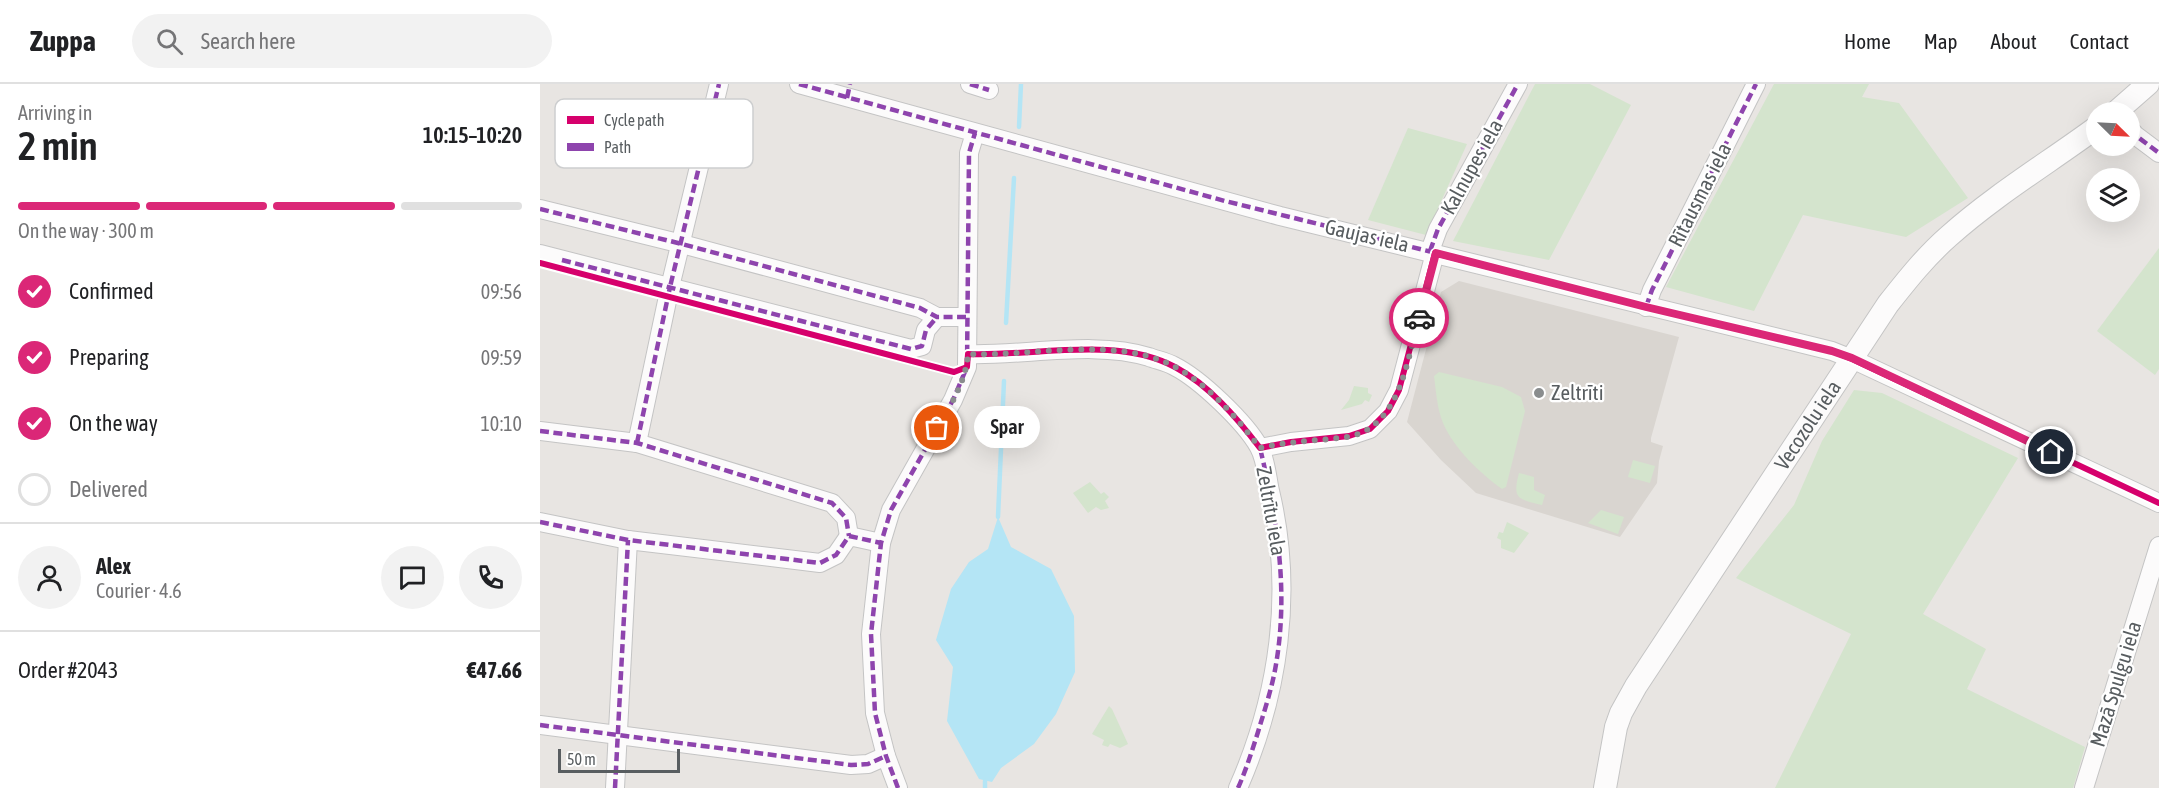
<!DOCTYPE html>
<meta charset="utf-8">
<style>
:root{--surface:#fff;--page:#f2f2f2;--text:#202124;--muted:#757577;--line:#e0e0e0;--accent:#db2777}
body{margin:0;font-family:"Asap Condensed",sans-serif;background:var(--page);color:var(--text);height:100vh;display:flex;flex-direction:column;font-size:22px;white-space:nowrap}
*{box-sizing:border-box;margin:0}
p{font-size:20px;color:var(--muted)}
.icon{flex:none;width:33px;height:33px;fill:none;stroke:currentColor;stroke-width:2;stroke-linecap:round;stroke-linejoin:round}
.map{position:relative;flex:1;overflow:hidden}
.details{display:flex;flex-direction:column;background:var(--surface);width:540px}
.details>*{flex:none}
.needle{width:39px;rotate:114deg}
.fabs{position:absolute;left:1546px;top:18px;display:grid;gap:12px}
.fabs a{display:grid;place-items:center;width:54px;height:54px;border-radius:50%;background:var(--surface);box-shadow:0 6px 24px #0002;font-size:30px}
.scale{position:absolute;left:18px;bottom:15px;width:122px;box-sizing:border-box;padding-left:6px;border:3px solid #585d60;border-top:0;font-size:16px;line-height:21px;white-space:nowrap;color:#585d60;-webkit-text-stroke:4px #fff;paint-order:stroke}
.pin{position:absolute;display:grid;place-items:center;width:51px;height:51px;color:#fff;margin:-26px;border:3px solid #fff;border-radius:50%;box-shadow:0 2px 6px #0007}
.courier{position:absolute;display:grid;place-items:center;width:60px;height:60px;margin:-30px;border:4px solid #db2777;border-radius:50%;background:#fff;color:#222;box-shadow:0 2px 8px #0007}
.bubble{position:absolute;height:42px;border-radius:21px;background:var(--surface);box-shadow:0 6px 24px #0002;font-size:20px;font-weight:600;line-height:42px;text-align:center}
.summary em{font-style:normal;font-weight:600}
.summary div{display:flex;flex-direction:column-reverse}
.summary{display:flex;align-items:center;justify-content:space-between;height:102px;padding:0 18px}
h1{font-size:39px;font-weight:600;line-height:45px}
.bar{display:grid;grid-template-columns:repeat(4,1fr);gap:9px 6px;align-content:center;height:72px;padding:0 18px}
.bar i{height:8px;border-radius:4px;background:var(--line)}
.bar .on{background:var(--accent)}
.bar p{grid-column:span 4}
.line{display:flex;align-items:center;gap:15px;padding:0 18px;border-top:2px solid var(--line)}
.line div{flex:1}
.round{display:grid;place-items:center;flex:none;width:63px;height:63px;border-radius:32px;background:var(--page)}
ol{padding:0 18px;list-style:none}
li{display:flex;align-items:center;gap:18px;height:66px}
li p{margin-inline-start:auto}
li .icon{padding:6px;border-radius:50%;background:var(--accent);color:#fff;stroke-width:4}
li:last-child{color:var(--muted)}
li i{width:33px;height:33px;border:3px solid var(--line);border-radius:50%}
header{display:flex;align-items:center;gap:36px;box-sizing:border-box;height:84px;padding:0 30px;background:var(--surface);border-bottom:2px solid var(--line)}
header strong{font-size:28px}
nav{display:flex;gap:33px;margin-inline-start:auto;font-size:21px}
.search{width:420px;height:54px;background:var(--page);display:flex;align-items:center;gap:15px;box-sizing:border-box;padding:0 21px;border-radius:33px;color:var(--muted);font-size:22px}
main{display:flex;flex:1;min-height:0}
.map>svg:first-child{display:block}
.education{fill:#d9d5d0}
.green{fill:#d4e4cd}
.water{fill:#b4e5f5}
.lines{fill:none;stroke-linecap:round;stroke-linejoin:round}
.stream{stroke:#b4e5f5;stroke-width:4.5}
.minor-casing{stroke:#c4c4c4;stroke-width:20}
.tertiary-casing{stroke:#c4c4c4;stroke-width:24}
.minor{stroke:#fcfbfb;stroke-width:18}
.tertiary{stroke:#fcfbfb;stroke-width:22}
.quiet{stroke:#8e44ad;stroke-width:4.5;stroke-dasharray:9 4.5;stroke-linecap:butt}
.cycleway-casing{stroke:#fff;stroke-width:10}
.cycleway{stroke:#d6006c;stroke-width:6}
.done{stroke:#8a8d8e;stroke-width:6;stroke-dasharray:0 10.8}
.route{stroke:#db2777;stroke-width:8}
.poi-dot{fill:#8a8d8e;stroke:#fff;stroke-width:2}
.labels{text-anchor:middle;stroke-width:4.5;stroke-linejoin:round;paint-order:stroke}
.street-label{font-size:21px;fill:#585d60;stroke:#fff}
.poi-label{font-size:21px;fill:#585d60;stroke:#fff;text-anchor:start}
.key{fill:#fff;stroke:#cdcecf;stroke-width:1.5}
.key-label{font-size:16px;fill:#585d60}
</style>
<header>
<strong>Zuppa</strong>
<div class="search"><svg class="icon" aria-label="search" viewBox="0 0 24 24"><circle cx="10" cy="10" r="6"/><path d="M15 15l6 6"/></svg>Search here</div>
<nav><a>Home</a><a>Map</a><a>About</a><a>Contact</a></nav>
</header>
<main>
<section class="details">
<div class="summary"><div><h1>2 min</h1><p>Arriving in</p></div><em>10:15–10:20</em></div>
<div class="bar"><i class="on"></i><i class="on"></i><i class="on"></i><i></i><p>On the way · 300 m</p></div>
<ol>
<li><svg class="icon" aria-label="check" viewBox="0 0 24 24"><path d="M5 12l5 5 9-10"/></svg>Confirmed<p>09:56</p></li>
<li><svg class="icon" aria-label="check" viewBox="0 0 24 24"><path d="M5 12l5 5 9-10"/></svg>Preparing<p>09:59</p></li>
<li><svg class="icon" aria-label="check" viewBox="0 0 24 24"><path d="M5 12l5 5 9-10"/></svg>On the way<p>10:10</p></li>
<li><i></i>Delivered</li>
</ol>
<div class="line" style="height:108px"><a class="round"><svg class="icon" aria-label="person" viewBox="0 0 24 24"><circle cx="12" cy="8" r="4"/><path d="M4 21q1-7 8-7t8 7"/></svg></a><div><b>Alex</b><p>Courier · 4.6</p></div><a class="round"><svg class="icon" aria-label="chat" viewBox="0 0 24 24"><path d="M4 5h16v11H9l-5 4z"/></svg></a><a class="round"><svg class="icon" aria-label="phone" viewBox="0 0 24 24"><path d="M5 4h4l2 5-3 2q2 4 5 5l2-3 5 2v4C11 20 4 13 5 4z"/></svg></a></div>
<div class="line" style="height:78px"><div>Order #2043</div><b>€47.66</b></div>
</section>
<div class="map">
<svg width="1619" height="704" viewBox="0 0 1619 704">
<rect width="100%" height="100%" fill="#e8e5e2"/>
<path class="education" d="M919 197 1139 253 1111 354V358L1123 362 1119 377 1117 399 1080 453 936 409 901 376 867 338 901 208Z"/>
<g class="green">
<path d="M995 0H1050L1091 21 1009 176 913 157Z"/>
<path d="M1234 0H1329L1322 13 1359 19 1428 114 1366 153 1263 131 1214 227 1126 203Z"/>
<path d="M868 44 927 60 886 151 828 136Z"/>
<path d="M1619 164V285L1615 291 1557 247Z"/>
<path d="M899 288 962 303 981 313 985 327 966 403 962 405C939 388 915 366 903 339 897 324 896 307 894 292Z"/>
<path d="M814 302 828 304V309L832 311 829 318 825 316 822 320 801 326 809 316Z"/>
<path d="M1314 306 1342 309 1478 374 1383 530 1446 565 1427 605 1545 663 1533 704H1235L1311 550 1196 494 1254 421 1282 357Z"/>
<path d="M1093 376 1115 382 1110 399 1088 393Z"/>
<path d="M979 389 994 393V406L1005 411 1002 421C978 415 972 415 979 389Z"/>
<path d="M550 398 561 410 564 408 569 413 565 417 569 424 561 426 556 423 548 429 533 409Z"/>
<path d="M1061 426 1084 433 1078 450 1048 439Z"/>
<path d="M967 438 989 449 974 469 961 464V456L957 454 959 448 963 449Z"/>
<path d="M569 622 572 625 588 660 580 664 570 660 568 663 562 661 564 656 552 650Z"/>
</g>
<path class="water" d="M458 433 471 463 511 485 534 532 535 588 516 630 494 660 461 684 452 698 439 695 407 637 413 583 396 556 411 505 429 478 448 465Z"/>
<g class="lines">
<g class="stream">
<path d="M479 43 481 0"/>
<path d="M466 239 474 94"/>
<path d="M458 433 464 297"/>
<path d="M445 704V697"/>
</g>
<g class="minor-casing">
<g id="minor">
<path d="M259 0 740 132 1292 267 1312 275 1619 419"/>
<path d="M430 0 449 6"/>
<path d="M1590 45 1595 51 1619 69"/>
<path d="M0 125 142 160 380 224 397 233H426"/>
<path d="M890 167 898 145 978 0"/>
<path d="M0 170 371 265 382 262 386 246 397 233"/>
<path d="M1106 223 1112 206 1216 0"/>
<path d="M428 270C484 272 556 256 609 273 617 276 627 278 634 282 660 295 705 338 719 363 726 375 727 394 730 407 754 507 739 611 698 704"/>
<path d="M0 347 97 359 292 419 306 434 309 452"/>
<path d="M97 359 130 203 179 0"/>
<path d="M720 364 751 358 809 352 830 345 848 327 859 306 895 169"/>
<path d="M0 438 88 456 280 479 296 471 309 452 341 459"/>
<path d="M0 641 311 681 328 680 346 672"/>
<path d="M75 704 88 456"/>
<path d="M358 704 346 672 335 629 331 550 341 459 351 426 413 316 427 283 429 69 435 49"/>
<path d="M1544 704 1619 462"/>
</g>
</g>
<g class="tertiary-casing">
<g id="tertiary">
<path d="M1576 28 1608 0"/>
<path id="s1" d="M1065 704 1076 643 1081 629 1096 602 1348 220C1367 196 1386 172 1409 152 1455 111 1508 79 1557 43"/>
</g>
</g>
<use href="#minor" class="minor"/>
<use href="#tertiary" class="tertiary"/>
<g class="quiet">
<path d="M259 0 685 117 900 170"/>
<path d="M430 0 449 6"/>
<path d="M307 14 310 0"/>
<path d="M1577 28H1578"/>
<path d="M1590 45 1595 51 1619 69"/>
<path d="M0 125 142 160 380 224 397 233H426"/>
<path d="M890 167 898 145 978 0"/>
<path d="M22 176 371 265 382 262 386 246 397 233"/>
<path d="M1106 223 1112 206 1216 0"/>
<path d="M0 347 97 359 292 419 306 434 309 452"/>
<path d="M97 359 130 203 179 0"/>
<path d="M0 438 88 456 280 479 296 471 309 452 341 459"/>
<path d="M0 641 311 681 328 680 346 672"/>
<path d="M75 704 88 456"/>
<path d="M358 704 346 672 335 629 331 550 341 459 351 426 413 316 427 283 429 69 435 49"/>
<path d="M698 704C706 686 712 667 718 648 724 628 731 607 735 586 749 511 738 438 720 364L717 360"/>
</g>
<g class="cycleway-casing">
<path id="cycleway" d="M0 179 414 288 427 283 428 270C493 273 576 251 635 283 669 301 697 334 720 364L751 358 809 352 830 345 848 327 859 306 895 169 1106 223 1292 267 1312 275 1619 419"/>
</g>
<use href="#cycleway" class="cycleway"/>
</g>
<g class="lines">
<path class="done" d="M397 344C411 321 426 297 428 270 493 273 576 251 635 283 669 301 697 334 720 364 749 357 778 357 807 353 860 344 867 276 879 234"/>
<path class="route" d="M879 234 896 169 1106 223 1292 267 1312 274 1511 368"/>
</g>
<circle class="poi-dot" cx="999" cy="309" r="6"/>
<g class="labels">
<g class="street-label">
<text transform="translate(932 83) rotate(-61)" y="7">Kalnupes iela</text>
<text transform="translate(1160 111) rotate(-63)" y="7">Rītausmas iela</text>
<text transform="translate(827 152) rotate(13)" y="7">Gaujas iela</text>
<text dy="7" stroke="none"><textPath href="#s1" startOffset="420">Vecozolu iela</textPath></text>
<text transform="translate(731 427) rotate(80)" y="7">Zeltrītu iela</text>
<text transform="translate(1576 600) rotate(-73)" y="7">Mazā Spulgu iela</text>
</g>
<g class="poi-label">
<text x="1011" y="316">Zeltrīti</text>
</g>
</g>
<rect x="15" y="15" width="198" height="69" rx="9" class="key"/>
<rect x="27" y="32" width="27" height="8" fill="#d6006c"/>
<rect x="27" y="59" width="27" height="8" fill="#8e44ad"/>
<g class="key-label">
<text x="64" y="42">Cycle path</text>
<text x="64" y="69">Path</text>
</g>
</svg>
<div class="fabs">
<a><svg class="needle" viewBox="-14 -14 28 28"><path d="M0-13l5 13h-10z" fill="#e53935"/><path d="M0 13l5-13h-10z" fill="#757577"/></svg></a>
<a><svg class="icon" aria-label="layers" viewBox="0 0 24 24"><path d="M12 4l9 5-9 5-9-5zM3 14l9 5 9-5"/></svg></a>
</div>
<div class="scale">50 m</div>
<div class="pin" style="left:397px;top:344px;background:#ea580c"><svg class="icon" aria-label="bag" viewBox="0 0 24 24"><path d="M5 8h14l-1 12H6zM9 8a3 3 0 0 1 6 0"/></svg></div>
<div class="pin" style="left:1511px;top:368px;background:#1f2937"><svg class="icon" aria-label="home" viewBox="0 0 24 24"><path d="M3 11l9-7 9 7M6 9v11h12V9"/></svg></div>
<div class="courier" style="left:879px;top:234px"><svg class="icon" aria-label="car" viewBox="0 0 24 24"><path d="M5 17H2v-5l4-1 3-4h7l3 4 3 1v5h-3M9 17h6M6 11h13"/><circle cx="7" cy="17" r="2"/><circle cx="17" cy="17" r="2"/></svg></div>
<div class="bubble" style="left:434px;top:322px;width:66px">Spar</div>
</div>
</main>
